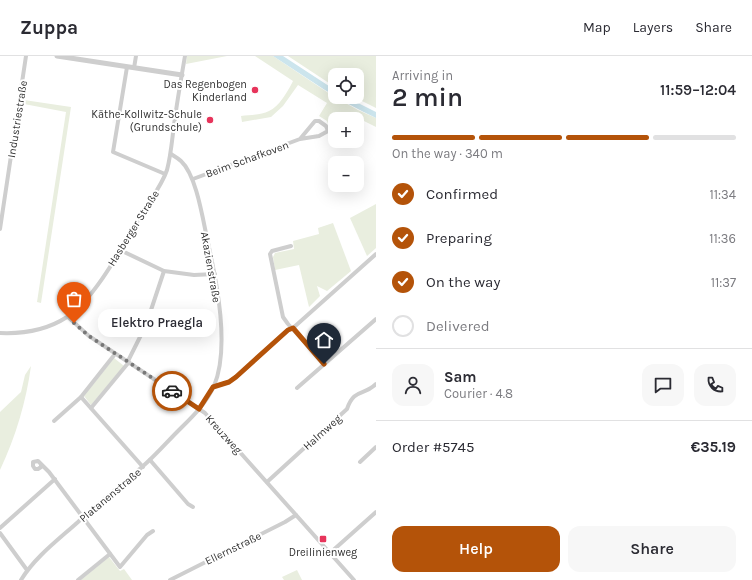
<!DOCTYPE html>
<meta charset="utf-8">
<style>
:root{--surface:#fff;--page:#f7f7f7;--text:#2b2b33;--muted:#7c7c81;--line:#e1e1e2;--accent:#b45309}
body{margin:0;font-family:Karla,sans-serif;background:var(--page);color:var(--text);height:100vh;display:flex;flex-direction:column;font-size:15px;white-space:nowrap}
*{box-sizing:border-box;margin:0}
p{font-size:13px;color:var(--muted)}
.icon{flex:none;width:22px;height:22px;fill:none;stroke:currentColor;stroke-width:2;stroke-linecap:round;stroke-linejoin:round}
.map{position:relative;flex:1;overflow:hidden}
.details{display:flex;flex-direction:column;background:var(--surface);width:376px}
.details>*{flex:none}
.tools{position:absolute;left:328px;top:12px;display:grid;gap:8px}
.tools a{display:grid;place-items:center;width:36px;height:36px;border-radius:8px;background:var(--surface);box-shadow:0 4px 16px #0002;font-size:20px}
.pin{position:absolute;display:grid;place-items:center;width:34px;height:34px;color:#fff;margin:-41px -17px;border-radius:50% 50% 50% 0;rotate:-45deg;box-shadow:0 0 4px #0007}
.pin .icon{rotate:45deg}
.courier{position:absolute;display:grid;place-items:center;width:40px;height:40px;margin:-20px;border:3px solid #b45309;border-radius:50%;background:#fff;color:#222;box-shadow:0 1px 5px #0007}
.bubble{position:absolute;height:28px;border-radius:12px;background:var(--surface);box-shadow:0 4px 16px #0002;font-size:13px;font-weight:600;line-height:28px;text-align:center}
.summary em{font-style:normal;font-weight:600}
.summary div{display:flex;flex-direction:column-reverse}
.summary{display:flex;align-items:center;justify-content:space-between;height:68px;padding:0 16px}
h1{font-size:26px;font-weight:600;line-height:30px}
.bar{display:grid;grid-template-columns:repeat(4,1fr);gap:6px 4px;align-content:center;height:48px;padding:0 16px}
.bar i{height:5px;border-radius:3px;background:var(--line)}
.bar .current{background:var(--accent)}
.bar p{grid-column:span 4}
.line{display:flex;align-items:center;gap:10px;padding:0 16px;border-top:1px solid var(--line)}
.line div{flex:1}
.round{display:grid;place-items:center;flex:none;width:42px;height:42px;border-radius:12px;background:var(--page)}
ol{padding:0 16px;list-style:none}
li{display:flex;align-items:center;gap:12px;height:44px}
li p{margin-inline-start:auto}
li .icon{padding:4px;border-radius:50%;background:var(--accent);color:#fff;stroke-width:4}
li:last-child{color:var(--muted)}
li i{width:22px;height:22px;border:2px solid var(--line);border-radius:50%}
.button{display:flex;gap:8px;margin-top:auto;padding:8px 16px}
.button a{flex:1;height:46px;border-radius:12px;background:var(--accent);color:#fff;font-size:16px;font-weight:600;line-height:46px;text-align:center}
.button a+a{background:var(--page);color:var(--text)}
header{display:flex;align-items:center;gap:24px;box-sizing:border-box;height:56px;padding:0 20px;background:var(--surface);border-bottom:1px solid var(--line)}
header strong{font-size:19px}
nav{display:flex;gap:22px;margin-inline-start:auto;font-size:14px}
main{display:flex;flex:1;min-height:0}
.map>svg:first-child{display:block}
.green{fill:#e9eedf}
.water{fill:#cce5ed}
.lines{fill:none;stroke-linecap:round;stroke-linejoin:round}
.minor{stroke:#cecece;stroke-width:4}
.tertiary{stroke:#cecece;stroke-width:5}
.done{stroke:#797979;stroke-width:4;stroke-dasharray:0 7.2}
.route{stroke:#b45309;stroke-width:5}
.poi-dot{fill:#e7345b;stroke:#fff;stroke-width:1.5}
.labels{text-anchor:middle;stroke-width:4;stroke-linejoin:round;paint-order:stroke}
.poi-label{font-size:11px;fill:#313131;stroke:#fff;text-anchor:end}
.street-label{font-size:11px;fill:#313131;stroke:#fff}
</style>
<header>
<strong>Zuppa</strong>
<nav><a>Map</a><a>Layers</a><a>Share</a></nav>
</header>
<main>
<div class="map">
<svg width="376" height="524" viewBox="0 0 376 524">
<rect width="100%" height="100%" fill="#fff"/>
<g class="green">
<path d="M187 0H227L186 8Z"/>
<path d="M255 0H273L333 40 358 54 376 62V71L354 60 351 63H335V71L330 73 327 65 319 60 327 47 298 29 283 50 271 61 242 66 241 60C250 59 261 59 269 55 279 51 288 35 293 25Z"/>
<path d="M288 0H376V52L354 41H357V19H335V31Z"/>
<path d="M24 44 71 51 41 247 37 246 66 56 24 48Z"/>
<path d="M376 148V192L367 200 350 162Z"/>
<path d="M333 167 351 215 327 235 317 230 320 240 309 251 299 209 275 214 273 201 275 197 294 193 293 185 319 178 318 172Z"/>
<path d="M114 302 124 310 91 349 84 340Z"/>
<path d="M31 310C26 346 16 380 0 414V356L21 336 25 319Z"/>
<path d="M109 501 120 515 124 513 132 524H81Z"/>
<path d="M297 514 302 524H284L282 521Z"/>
</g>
<path class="water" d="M273 0H283L335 34V41H346L376 56V62C339 45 307 22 273 0Z"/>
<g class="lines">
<g class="minor">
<path d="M127 11 113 96 165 118"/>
<path d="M134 12 136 0"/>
<path d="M193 123 300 83 315 65H319L326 70 328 75 319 80 300 83"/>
<path d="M0 173 26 0"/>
<path d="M291 190 272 195 270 198 283 261 288 268 324 307"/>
<path d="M120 194 164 215 194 219 215 218"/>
<path d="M68 261 89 280 205 357 354 524"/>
<path d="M0 277C23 278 47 274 67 261 95 243 125 186 143 156 151 143 162 129 167 114 171 99 172 84 174 69 177 46 181 23 185 0"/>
<path d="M128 305 146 269 164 215"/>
<path d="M213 331 229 326 236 321 288 274 293 272 376 198"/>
<path d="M297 332 376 263"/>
<path d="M81 341 143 411"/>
<path d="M91 352 129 306"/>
<path d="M54 365 81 341 115 298"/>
<path d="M150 404 188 448 193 451"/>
<path d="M360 406 376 391"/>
<path d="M41 409V411L38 413H35L33 410V406L38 405 49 416 120 511 147 479 153 475"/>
<path d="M267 426 347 353C354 332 364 340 376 328"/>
<path d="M0 472 55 423"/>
<path d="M0 477 27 514"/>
<path d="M330 497 376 456"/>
<path d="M21 524C35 501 58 484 78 466 98 447 121 430 142 411 155 400 166 387 178 375 192 361 206 348 214 330 230 292 217 227 208 187 203 165 197 120 181 105 178 102 174 100 171 98"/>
<path d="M78 524 110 498"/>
<path d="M170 524 285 466 296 459"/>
</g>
<path class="tertiary" d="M57 0 182 19"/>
</g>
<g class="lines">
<path class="done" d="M74 267 89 280 172 335"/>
<path class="route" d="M172 335 199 353 213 331 229 326 236 321 288 274 293 272 324 308"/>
</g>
<g class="poi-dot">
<circle cx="255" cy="34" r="4"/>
<circle cx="210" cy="64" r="4"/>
<rect x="319" y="479" width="8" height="8" rx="2"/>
</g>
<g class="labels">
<g class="poi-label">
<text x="247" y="32">Das Regenbogen<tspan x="247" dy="13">Kinderland</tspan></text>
<text x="202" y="62">Käthe-Kollwitz-Schule<tspan x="202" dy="13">(Grundschule)</tspan></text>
<text x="323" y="500" text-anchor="middle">Dreilinienweg</text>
</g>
<g class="street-label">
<text transform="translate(17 63) rotate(-81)" y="4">Industriestraße</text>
<text transform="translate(247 103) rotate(-20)" y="4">Beim Schafkoven</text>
<text transform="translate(133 172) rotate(-58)" y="4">Hasberger Straße</text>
<text transform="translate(211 211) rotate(80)" y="4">Akazienstraße</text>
<text transform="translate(322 376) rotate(-42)" y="4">Halmweg</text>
<text transform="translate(224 378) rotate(48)" y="4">Kreuzweg</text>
<text transform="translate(110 439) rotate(-40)" y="4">Platanenstraße</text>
<text transform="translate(233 492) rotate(-26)" y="4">Ellernstraße</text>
</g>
</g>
</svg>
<div class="tools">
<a><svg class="icon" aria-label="locate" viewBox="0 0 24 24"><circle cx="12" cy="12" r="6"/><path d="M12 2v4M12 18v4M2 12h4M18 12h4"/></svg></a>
<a>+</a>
<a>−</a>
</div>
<div class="pin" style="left:74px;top:267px;background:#ea580c"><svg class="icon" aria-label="bag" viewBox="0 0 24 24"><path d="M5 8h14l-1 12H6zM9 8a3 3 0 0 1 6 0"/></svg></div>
<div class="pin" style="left:324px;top:308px;background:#1f2937"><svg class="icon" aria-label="home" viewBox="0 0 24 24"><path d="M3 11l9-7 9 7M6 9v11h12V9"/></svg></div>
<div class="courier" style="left:172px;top:335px"><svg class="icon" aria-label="car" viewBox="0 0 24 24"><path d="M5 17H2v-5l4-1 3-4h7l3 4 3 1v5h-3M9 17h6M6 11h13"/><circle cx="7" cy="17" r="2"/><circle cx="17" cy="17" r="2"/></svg></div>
<div class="bubble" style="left:98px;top:253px;width:118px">Elektro Praegla</div>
</div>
<section class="details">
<div class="summary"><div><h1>2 min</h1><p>Arriving in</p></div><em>11:59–12:04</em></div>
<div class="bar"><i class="current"></i><i class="current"></i><i class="current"></i><i></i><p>On the way · 340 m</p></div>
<ol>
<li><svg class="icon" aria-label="check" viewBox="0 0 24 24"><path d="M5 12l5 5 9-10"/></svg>Confirmed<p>11:34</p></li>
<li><svg class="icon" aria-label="check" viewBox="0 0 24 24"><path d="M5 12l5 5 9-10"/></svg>Preparing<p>11:36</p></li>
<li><svg class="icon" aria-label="check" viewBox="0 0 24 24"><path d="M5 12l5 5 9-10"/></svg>On the way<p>11:37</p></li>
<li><i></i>Delivered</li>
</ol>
<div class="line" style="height:72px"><a class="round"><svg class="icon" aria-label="person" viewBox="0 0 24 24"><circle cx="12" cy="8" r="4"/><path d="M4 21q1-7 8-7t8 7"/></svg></a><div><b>Sam</b><p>Courier · 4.8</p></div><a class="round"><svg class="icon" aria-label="chat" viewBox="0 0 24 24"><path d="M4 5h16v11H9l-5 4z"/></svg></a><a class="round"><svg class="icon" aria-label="phone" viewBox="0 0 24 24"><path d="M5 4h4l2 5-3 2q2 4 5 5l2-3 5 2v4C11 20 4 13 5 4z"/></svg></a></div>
<div class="line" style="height:52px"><div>Order #5745</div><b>€35.19</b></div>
<div class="button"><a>Help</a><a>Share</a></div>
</section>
</main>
